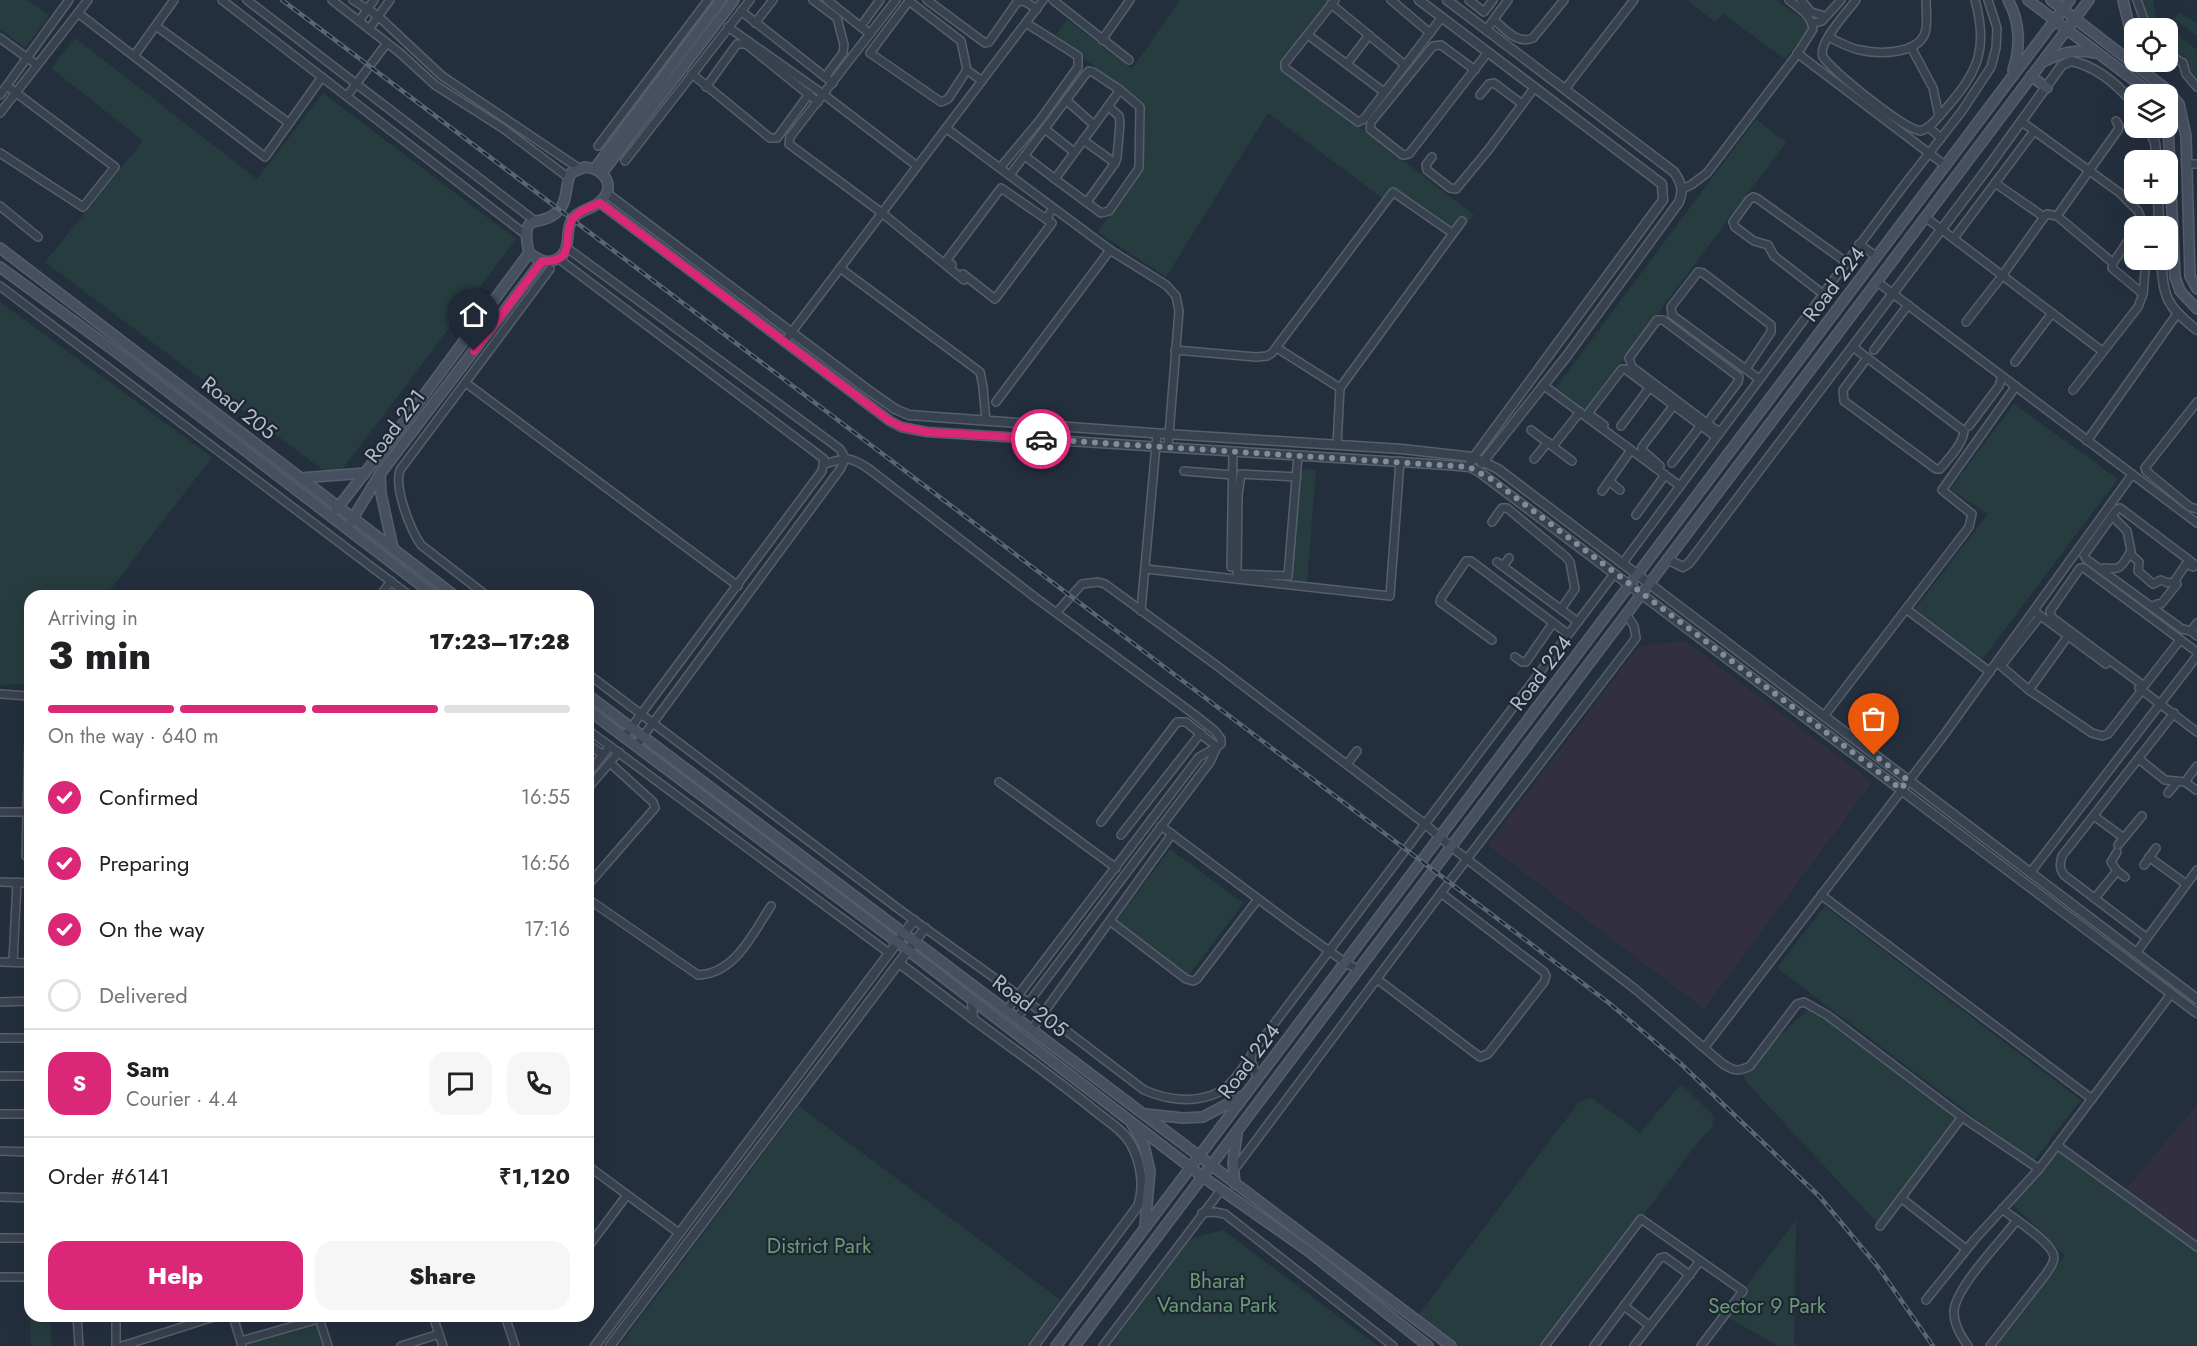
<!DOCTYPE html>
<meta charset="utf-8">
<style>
:root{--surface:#fff;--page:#f6f6f6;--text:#202124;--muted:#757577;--line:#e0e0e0;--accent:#db2777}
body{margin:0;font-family:Jost,sans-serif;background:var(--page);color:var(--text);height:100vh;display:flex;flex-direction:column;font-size:22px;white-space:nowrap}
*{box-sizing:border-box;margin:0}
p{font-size:20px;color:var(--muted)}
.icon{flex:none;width:33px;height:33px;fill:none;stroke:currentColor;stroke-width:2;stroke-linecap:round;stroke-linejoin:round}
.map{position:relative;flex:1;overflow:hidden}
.panel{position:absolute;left:24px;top:590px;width:570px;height:732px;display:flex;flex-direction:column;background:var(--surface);border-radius:18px;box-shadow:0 6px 24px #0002}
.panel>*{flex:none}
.buttons{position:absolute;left:2124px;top:18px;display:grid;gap:12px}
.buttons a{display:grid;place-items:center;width:54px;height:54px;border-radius:12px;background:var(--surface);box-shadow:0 6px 24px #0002;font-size:30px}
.pin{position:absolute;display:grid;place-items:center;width:51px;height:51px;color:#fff;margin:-62px -26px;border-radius:50% 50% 50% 0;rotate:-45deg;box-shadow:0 0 6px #0007}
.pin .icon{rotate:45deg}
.courier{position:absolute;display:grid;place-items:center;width:60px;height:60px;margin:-30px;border:4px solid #db2777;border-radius:50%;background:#fff;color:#222;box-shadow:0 2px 8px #0007}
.headline em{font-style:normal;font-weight:800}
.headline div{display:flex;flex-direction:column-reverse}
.headline{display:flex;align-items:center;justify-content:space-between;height:102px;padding:0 24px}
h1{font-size:39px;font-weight:800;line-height:45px}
.bar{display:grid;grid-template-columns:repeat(4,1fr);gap:9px 6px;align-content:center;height:72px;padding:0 24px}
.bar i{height:8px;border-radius:4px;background:var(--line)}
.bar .on{background:var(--accent)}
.bar p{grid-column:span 4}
.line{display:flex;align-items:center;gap:15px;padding:0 24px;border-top:2px solid var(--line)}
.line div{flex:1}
.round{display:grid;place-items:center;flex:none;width:63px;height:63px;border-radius:18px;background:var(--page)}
ol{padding:0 24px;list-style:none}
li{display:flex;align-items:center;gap:18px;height:66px}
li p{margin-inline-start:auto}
li .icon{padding:6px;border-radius:50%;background:var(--accent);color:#fff;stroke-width:4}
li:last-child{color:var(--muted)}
li i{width:33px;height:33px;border:3px solid var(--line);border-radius:50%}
.button{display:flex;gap:12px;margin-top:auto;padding:12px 24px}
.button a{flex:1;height:69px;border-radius:18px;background:var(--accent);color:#fff;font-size:24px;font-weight:800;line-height:69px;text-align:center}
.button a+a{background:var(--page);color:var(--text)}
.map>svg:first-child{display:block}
.medical{fill:#32303f}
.green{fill:#263c3f}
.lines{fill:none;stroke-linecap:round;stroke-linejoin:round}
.minor-casing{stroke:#565f6c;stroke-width:10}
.tertiary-casing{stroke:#565f6c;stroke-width:11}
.secondary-casing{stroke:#565f6c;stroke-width:12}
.minor{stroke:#38414e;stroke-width:7}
.tertiary{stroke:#38414e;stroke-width:8}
.secondary{stroke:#465061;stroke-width:9}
.rail-casing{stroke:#5a6575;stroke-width:4.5}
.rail{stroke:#1d2633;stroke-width:2;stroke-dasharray:7;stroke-linecap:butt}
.done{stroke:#828b98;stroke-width:6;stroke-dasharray:0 10.8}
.route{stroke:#db2777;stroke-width:8}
.labels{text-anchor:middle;stroke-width:4.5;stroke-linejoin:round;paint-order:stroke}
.street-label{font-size:21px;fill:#b4bcc9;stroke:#1d2633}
.park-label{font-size:21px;fill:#6b9a76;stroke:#1d2633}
</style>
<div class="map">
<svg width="2197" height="1346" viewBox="0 0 2197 1346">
<rect width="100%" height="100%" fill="#242f3e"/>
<g class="medical">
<path d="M1685 641 1872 782 1704 1009 1488 845 1639 646Z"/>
<path d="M2197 1105V1241L2126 1189Z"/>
</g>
<g class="green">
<path d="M0 0H27L49 16 25 48 0 29Z"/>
<path d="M1180 0H1335L1283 68 1474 215 1456 239 1389 191 1382 198 1268 113 1166 277 1098 232 1141 170 1142 105 1056 35 1067 19 1132 69Z"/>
<path d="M1687 0H1776L1808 23 1809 28 1785 59 1723 14 1715 22Z"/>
<path d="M2142 0H2153L2156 18 2197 50V78L2184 63 2168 50V28H2152Z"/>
<path d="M2179 12 2197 24V36L2174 19Z"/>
<path d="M75 38 257 179 323 93 516 239 335 479 45 262 143 141 51 68Z"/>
<path d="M1756 119 1786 142 1584 412 1554 390Z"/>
<path d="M0 302 212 457 106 595 30 596V684L0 685Z"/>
<path d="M2014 404 2118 479 1981 661 1915 609 1988 514 1950 489Z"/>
<path d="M1296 469 1316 470 1307 582 1287 581Z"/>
<path d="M1170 849 1243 903 1188 977 1115 923Z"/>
<path d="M1825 906 2081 1100 2033 1162 1777 968Z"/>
<path d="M1812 1006 1962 1117 1880 1226 1748 1084 1741 1071Z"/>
<path d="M1681 1084 1714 1116 1712 1127 1694 1147 1546 1346H1451L1415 1319 1580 1101 1592 1098 1640 1133Z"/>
<path d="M799 1106 1062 1301 1028 1346H619Z"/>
<path d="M2057 1145 2197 1249V1346H1991L2065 1256 2009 1201Z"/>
<path d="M1796 1220 1794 1346H1778L1724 1315Z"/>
<path d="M1223 1230 1378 1346H1110L1190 1239Z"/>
<path d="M50 1316 51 1346H31L30 1317Z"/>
<path d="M317 1321 326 1346H242L241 1343Z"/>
</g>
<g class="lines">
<g class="minor-casing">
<g id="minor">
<path d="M222 0 525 234"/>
<path d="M247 0 535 221"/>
<path d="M332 0 400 53 435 85 504 129 569 178"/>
<path d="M353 0 378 16 442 76 580 169"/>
<path d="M813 0 837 18 844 45 843 53 825 77"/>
<path d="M827 0 870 34"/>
<path d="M896 0 790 137 789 144 882 213 964 280"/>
<path d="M927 0 985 43 989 42 1017 2 1024 1 1037 9"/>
<path d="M1053 0 1129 60"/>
<path d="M1335 0 1285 63V68L1358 122 1364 119 1442 17"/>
<path d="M1391 0 1430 33"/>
<path d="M1469 0 1484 12 1493 0"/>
<path d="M1801 0 1811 12 1825 16"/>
<path d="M1856 0C1847 12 1817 44 1823 57 1835 73 1903 129 1921 131 1932 127 1940 115 1948 106 1979 71 1988 47 1975 0"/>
<path d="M2137 0 2147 28"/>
<path d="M1331 4 1405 65"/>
<path d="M741 11 833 83"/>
<path d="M78 13 265 157 322 77"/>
<path d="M1494 20C1505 29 1517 45 1533 38L1564 0"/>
<path d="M359 21 374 0"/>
<path d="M755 23 773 0"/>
<path d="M1813 23 1822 21 1841 0"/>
<path d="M156 26 289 123"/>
<path d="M861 26 880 0"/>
<path d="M728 27 823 94 917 166"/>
<path d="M369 29 390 0"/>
<path d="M1486 30 1508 0"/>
<path d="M1308 35 1384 92"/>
<path d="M1829 37C1838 42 1849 48 1860 50 1878 54 1917 55 1925 33 1928 24 1926 10 1926 0"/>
<path d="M0 38 37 65"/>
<path d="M1102 40 1130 0"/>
<path d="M1911 47 1933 88 1939 116"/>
<path d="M1797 53 1946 166"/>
<path d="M2168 55 2183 63 2186 74 2197 87"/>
<path d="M134 56 174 0"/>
<path d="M1347 64 1369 35"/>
<path d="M967 70 948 99 941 102 870 53 909 1 961 41 967 70 982 81"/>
<path d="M1475 70 1441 45 1433 46 1371 122 1370 129 1403 155 1409 154 1488 52"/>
<path d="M692 74 770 138H777L809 94"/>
<path d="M706 87 737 44H746L818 102"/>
<path d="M1565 89 1634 0"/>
<path d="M0 95 69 0"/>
<path d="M1480 95 1489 84 1494 83 1522 104"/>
<path d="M347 96 387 43"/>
<path d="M1066 100 1094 125"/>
<path d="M0 113 88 0"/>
<path d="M2022 122 2120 193 2138 211 2144 226"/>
<path d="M1928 127 1941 138"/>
<path d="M946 128 1110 250 1166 285 1176 296 1179 311 1168 447"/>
<path d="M1045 129 1074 152"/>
<path d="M1083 140 1115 163"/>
<path d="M598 146 708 0"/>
<path d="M0 153 83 207 115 167 7 86"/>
<path d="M1025 156 1055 179"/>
<path d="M1432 157 1426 165 1427 170 1450 188 1456 189 1489 149 1535 87"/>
<path d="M625 161 750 0"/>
<path d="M2187 164H2197"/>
<path d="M1000 168 1040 120 1078 67V56L1026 23"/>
<path d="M1010 175 1085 75 1089 71 1093 72 1120 90 1055 179 1101 213 1109 211 1139 168 1140 107 1120 90"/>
<path d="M1995 183 2044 217 2047 214 2057 216 2113 263"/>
<path d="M1682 189 1691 185 1707 173 1796 56 1813 29C1811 15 1799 8 1789 0"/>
<path d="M1087 202 1115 163 1117 158 1120 123 1119 116 1108 106"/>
<path d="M0 206 38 237"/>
<path d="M2057 216 2118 130 2119 126 2116 121"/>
<path d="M1925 217 2102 351"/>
<path d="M2134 232 2113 263 2112 268 2143 294"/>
<path d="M1954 238 2034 131"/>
<path d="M1859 244 1877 257"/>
<path d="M567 248 840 449 845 458 841 468 636 746"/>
<path d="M559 259 824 459 822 471 624 737"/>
<path d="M952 265 946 261 1001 188 1046 219"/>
<path d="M840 268 980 372 983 387 986 421"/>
<path d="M963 274 995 299 1052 223 1046 219 1053 208"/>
<path d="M1876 281 2002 376 1999 386 1969 426"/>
<path d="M0 286 410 596"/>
<path d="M1823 294 1774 256 1768 245 1754 241 1735 227 1733 222 1749 200 1753 197 1758 199 1846 262"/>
<path d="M1966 322 2002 276 2044 217"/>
<path d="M785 341 1043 0"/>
<path d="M1853 347 1964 431C1963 444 1948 459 1940 469H1936L1844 401 1843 390 1867 358"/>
<path d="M1277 348 1340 388"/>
<path d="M1175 350 1256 357 1267 356 1272 353 1393 192 1452 233"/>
<path d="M1874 350 1908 305"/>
<path d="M2015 362 2052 313"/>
<path d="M1746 369 1771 332V325L1703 273 1698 272 1671 307 1672 315 1759 379"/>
<path d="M2002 376 2197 523"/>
<path d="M466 383 738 586"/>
<path d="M1543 385 1680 486"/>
<path d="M2073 390 2138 307 2143 294 2146 260"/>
<path d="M996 402 1110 250"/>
<path d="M2197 402 2145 468 2146 471 2190 507 2197 509"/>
<path d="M1707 423 1738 382 1739 377 1663 320H1657L1629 358 1632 367 1712 427 1720 432"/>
<path d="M1604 425 1590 415 1589 412 1622 369H1625L1716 437"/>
<path d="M1621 426 1650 387"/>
<path d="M1531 430 1572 461"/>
<path d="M2087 441 2177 314"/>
<path d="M1337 445 1340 388 1462 221"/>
<path d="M1553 446 1580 412"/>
<path d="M1534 459 1548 442"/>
<path d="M1672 463 1701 425"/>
<path d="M825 464C846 457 850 456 869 469L1036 598 1195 715 1215 731 1221 739V744L1217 747 1210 762 1017 1018"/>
<path d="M1660 466 1642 450V447L1674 405"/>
<path d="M1184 471 1233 475"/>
<path d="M1297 477 1241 474 1238 495 1237 574 1288 576 1298 455"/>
<path d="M1609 481 1620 490"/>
<path d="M1602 491 1631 450"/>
<path d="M1636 515 1665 475"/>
<path d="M1492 522 1502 508H1507L1566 557 1570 562 1575 589 1561 609"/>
<path d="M2130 554 2139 562 2138 571 2153 584 2161 580 2168 583 2174 582 2186 564 2193 567"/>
<path d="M1497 562 1578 622"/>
<path d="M1622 564 1902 188 1962 111 1991 67 1996 48 1997 28 1988 0"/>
<path d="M1503 566 1509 558"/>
<path d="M2197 566 2120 508 2117 509 2084 555 2086 559 2182 629 2191 631 2197 636"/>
<path d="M1231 567 1233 451"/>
<path d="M2104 568C2122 570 2121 567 2131 551L2127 531 2112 516"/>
<path d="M1146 569 1390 596 1400 461"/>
<path d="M380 596 391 581"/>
<path d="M487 596 421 545C410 529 394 488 400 470L550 269"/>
<path d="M2152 607 2157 604H2161L2177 584 2175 581"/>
<path d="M1906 609 1990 672"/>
<path d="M1141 611 1157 434"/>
<path d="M2034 611 2106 664"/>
<path d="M1057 612 1082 584 1098 582 1105 584 1216 665 1425 824 1450 846 1635 989 1723 1064C1734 1071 1738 1072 1750 1066L1797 1004 1804 1002 1827 1015 1962 1117 2039 1169"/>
<path d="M2191 631 2197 623"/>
<path d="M2068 636 2029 690 2092 733 2102 736 2108 734 2142 690"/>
<path d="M1492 640 1440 602 1441 598 1466 561H1471L1568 634"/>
<path d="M2180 640 2144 686 2054 619 2051 616 2050 611 2078 571 2080 568H2084L2197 652"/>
<path d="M1515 657 1522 662H1526L1553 623"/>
<path d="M588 674 900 910 1043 1013 1144 1090C1167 1100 1195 1104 1219 1092 1232 1085 1242 1069 1251 1056"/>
<path d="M2139 688 2197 732"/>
<path d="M2029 690 2001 666 2040 616"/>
<path d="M0 694 29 696 30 699 26 856"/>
<path d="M1824 716 1969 527 1972 514 1942 490 2016 386"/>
<path d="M588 730 889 953"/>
<path d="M588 744 603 755 610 746"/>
<path d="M2139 759 2165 780 2185 782 2196 790"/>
<path d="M1347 764 1357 751"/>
<path d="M588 774 603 755"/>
<path d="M999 782 1116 868"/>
<path d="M2185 782 2197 766"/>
<path d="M588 788 619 752"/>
<path d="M2168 793 2177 782"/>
<path d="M0 812H30"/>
<path d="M2094 816 2124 838"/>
<path d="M1101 822 1177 722H1186L1217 747"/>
<path d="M1161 826 1293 925 1346 963 1359 970"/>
<path d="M1121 835 1201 733"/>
<path d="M2118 845 2142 816"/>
<path d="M2149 857 2186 884"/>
<path d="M2144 865 2156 848"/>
<path d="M2117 871 2125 877"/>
<path d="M2030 873 2197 656"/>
<path d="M0 882 30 883"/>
<path d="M588 885 655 808 653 802 610 763"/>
<path d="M1821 895 2092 1099"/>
<path d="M2095 898 2117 871 2111 862 2117 852"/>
<path d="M588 899 698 975C735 974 753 933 771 906"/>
<path d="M1110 921 1186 979 1193 981 1197 979 1258 899"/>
<path d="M2147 938 2064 875C2059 868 2060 864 2062 856L2174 713"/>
<path d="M2136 953 2197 870"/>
<path d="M0 962 30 963"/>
<path d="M13 962 17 882"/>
<path d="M1377 979 1480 1057 1488 1054 1544 982 1546 976 1544 972 1441 893"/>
<path d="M0 1002 30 1001"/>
<path d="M1007 1010 1199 757 1217 747"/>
<path d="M1032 1029 1172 834"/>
<path d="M0 1038H30"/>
<path d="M1705 1047 1941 739 2131 476"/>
<path d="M0 1076H30"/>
<path d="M1258 1079 1251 1061 1252 1053 1614 574"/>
<path d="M0 1114H30"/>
<path d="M2057 1145 2197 1247"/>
<path d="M0 1151 30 1152"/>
<path d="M588 1166 679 1233"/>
<path d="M1234 1170 1441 893 1636 638 1634 626 1626 614"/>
<path d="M0 1197 30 1198"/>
<path d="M1901 1198 1966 1249"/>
<path d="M1202 1213 1215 1212 1225 1214 1393 1346"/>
<path d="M1880 1226 1962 1117"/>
<path d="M0 1238H30"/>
<path d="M588 1247 627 1195"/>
<path d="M0 1277H30"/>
<path d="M1926 1300 1975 1239 2039 1169 2171 994"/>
<path d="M1624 1306 1650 1326"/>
<path d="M77 1316 79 1346"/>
<path d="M233 1316 242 1346"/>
<path d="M433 1316 443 1346"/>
<path d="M505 1316 515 1346"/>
<path d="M319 1318 328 1346"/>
<path d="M241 1341 329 1316"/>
<path d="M116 1346V1316"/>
<path d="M122 1346 217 1316"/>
<path d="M401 1346 439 1334"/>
<path d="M1103 1346 1221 1190"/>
<path d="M1545 1346 1641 1219 1743 1291 1701 1346"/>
<path d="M1594 1346 1660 1258 1665 1257 1690 1275"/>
<path d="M1634 1346 1700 1261"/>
<path d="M1968 1346C1961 1336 1954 1325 1954 1312 1954 1289 2002 1240 2017 1220"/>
<path d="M1990 1346 2046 1274C2049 1269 2054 1264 2054 1257 2053 1243 2013 1218 2002 1209"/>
</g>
</g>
<g class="tertiary-casing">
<g id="tertiary">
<path d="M1419 0 1662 184 1663 200 1471 461"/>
<path d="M1447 0 1674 172C1681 182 1684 190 1679 202L1566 357 1482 463"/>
<path d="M2149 128 2155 143 2157 160"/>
<path d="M606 193 868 390 895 409 909 415 1151 433 1402 449 1473 457 1498 469 2197 999"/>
<path d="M2158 194 2159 226"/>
<path d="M600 203 890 421 901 427 927 432 1447 465 1469 467 1478 471 2197 1013"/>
<path d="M2161 260C2164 298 2166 306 2197 330"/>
<path d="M1667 559 1683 567 1689 563 1984 173 2062 65 2071 61C2096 66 2118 85 2134 104"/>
<path d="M899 963 973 1019"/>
<path d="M972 1000 973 1019C1013 1049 1055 1078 1094 1110 1106 1120 1123 1130 1131 1144 1141 1162 1145 1186 1138 1206L1034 1346"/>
<path d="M595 1346 914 920"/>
<path d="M610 1346 925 928"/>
</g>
</g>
<g class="secondary-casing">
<g id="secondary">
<path d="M2008 0C2020 21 2021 47 2013 70"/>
<path d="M2028 0 2152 94"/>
<path d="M2051 0 2166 89 2179 104 2186 136 2190 276 2197 289"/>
<path d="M2123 0 2134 46"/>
<path d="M2043 62C2062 52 2076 49 2096 53"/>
<path d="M2031 76 2047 88"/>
<path d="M2168 125 2175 277 2180 291 2197 309"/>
<path d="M585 167C605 169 617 187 600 202 593 208 582 210 575 216 562 228 575 252 555 260 545 264 538 259 529 253 519 207 540 231 559 210 568 201 565 184 571 173Z"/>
<path d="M595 168 721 0"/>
<path d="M602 173 734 0"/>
<path d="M0 248 455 596"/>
<path d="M0 267 120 355 435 596"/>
<path d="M380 474 381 494 393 548"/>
<path d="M301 478 365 473"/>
<path d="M336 510 399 429 529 253"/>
<path d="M350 523 380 474 542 261"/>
<path d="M588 695 1451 1346"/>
<path d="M588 710 897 942 1203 1177 1307 1250 1428 1346"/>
<path d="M1145 1114 1183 1118 1203 1117 1246 1094"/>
<path d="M1132 1124 1144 1145 1150 1171 1145 1226"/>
<path d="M1235 1184 1233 1163 1237 1134"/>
<path d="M1056 1346 2070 0"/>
<path d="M1075 1346 2089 0"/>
</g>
</g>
<use href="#minor" class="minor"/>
<use href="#tertiary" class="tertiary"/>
<use href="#secondary" class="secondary"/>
<g class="rail-casing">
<path id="rail" d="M282 0 1609 1003 1680 1063 1820 1197 1878 1267 1933 1346"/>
</g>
<use href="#rail" class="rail"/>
</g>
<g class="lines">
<path class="done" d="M1041 439 1469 467 1491 479 1901 789 1908 780 1874 755"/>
<path class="route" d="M474 351 542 261C580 263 560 233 574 217 579 211 593 206 600 203L890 421 902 427 927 432 1041 439"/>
</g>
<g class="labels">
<g class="street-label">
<text transform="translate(1834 284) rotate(-53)" y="7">Road 224</text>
<text transform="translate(239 408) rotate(38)" y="7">Road 205</text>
<text transform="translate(395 426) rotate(-53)" y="7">Road 221</text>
<text transform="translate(1541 673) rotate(-53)" y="7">Road 224</text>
<text transform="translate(1030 1006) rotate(37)" y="7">Road 205</text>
<text transform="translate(1249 1061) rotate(-53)" y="7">Road 224</text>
</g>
<g class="park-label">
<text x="819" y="1253">District Park</text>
<text x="1217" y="1288">Bharat<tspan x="1217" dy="24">Vandana Park</tspan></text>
<text x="1767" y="1313">Sector 9 Park</text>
</g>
</g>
</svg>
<div class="buttons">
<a><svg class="icon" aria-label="locate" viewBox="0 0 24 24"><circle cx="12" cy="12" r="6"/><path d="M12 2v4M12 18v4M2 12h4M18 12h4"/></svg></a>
<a><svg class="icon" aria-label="layers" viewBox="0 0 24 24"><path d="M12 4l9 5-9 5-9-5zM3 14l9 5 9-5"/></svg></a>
<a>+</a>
<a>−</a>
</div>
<div class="pin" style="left:1874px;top:755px;background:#ea580c"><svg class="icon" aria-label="bag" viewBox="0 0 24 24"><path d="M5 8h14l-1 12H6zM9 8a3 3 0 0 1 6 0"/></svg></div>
<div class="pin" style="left:474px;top:351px;background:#1f2937"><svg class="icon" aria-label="home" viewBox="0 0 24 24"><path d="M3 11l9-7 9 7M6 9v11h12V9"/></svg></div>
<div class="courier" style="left:1041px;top:439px"><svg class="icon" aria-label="car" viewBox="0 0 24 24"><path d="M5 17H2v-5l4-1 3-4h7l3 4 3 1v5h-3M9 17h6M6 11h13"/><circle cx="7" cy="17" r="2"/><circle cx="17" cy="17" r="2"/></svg></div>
<section class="panel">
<div class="headline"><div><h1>3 min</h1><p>Arriving in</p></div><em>17:23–17:28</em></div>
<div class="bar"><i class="on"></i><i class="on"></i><i class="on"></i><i></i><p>On the way · 640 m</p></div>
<ol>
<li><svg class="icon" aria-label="check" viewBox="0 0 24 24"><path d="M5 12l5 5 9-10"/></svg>Confirmed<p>16:55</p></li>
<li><svg class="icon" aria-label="check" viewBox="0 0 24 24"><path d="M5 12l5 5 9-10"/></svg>Preparing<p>16:56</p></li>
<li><svg class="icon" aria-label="check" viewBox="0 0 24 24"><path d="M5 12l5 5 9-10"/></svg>On the way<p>17:16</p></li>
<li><i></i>Delivered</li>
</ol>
<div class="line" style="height:108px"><b class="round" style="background:var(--accent);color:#fff">S</b><div><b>Sam</b><p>Courier · 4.4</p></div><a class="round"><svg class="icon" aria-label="chat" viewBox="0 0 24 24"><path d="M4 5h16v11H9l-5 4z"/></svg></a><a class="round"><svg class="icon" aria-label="phone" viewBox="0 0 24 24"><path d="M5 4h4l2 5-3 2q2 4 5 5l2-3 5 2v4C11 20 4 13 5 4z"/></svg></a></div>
<div class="line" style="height:78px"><div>Order #6141</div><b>₹1,120</b></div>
<div class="button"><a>Help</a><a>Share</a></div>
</section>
</div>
